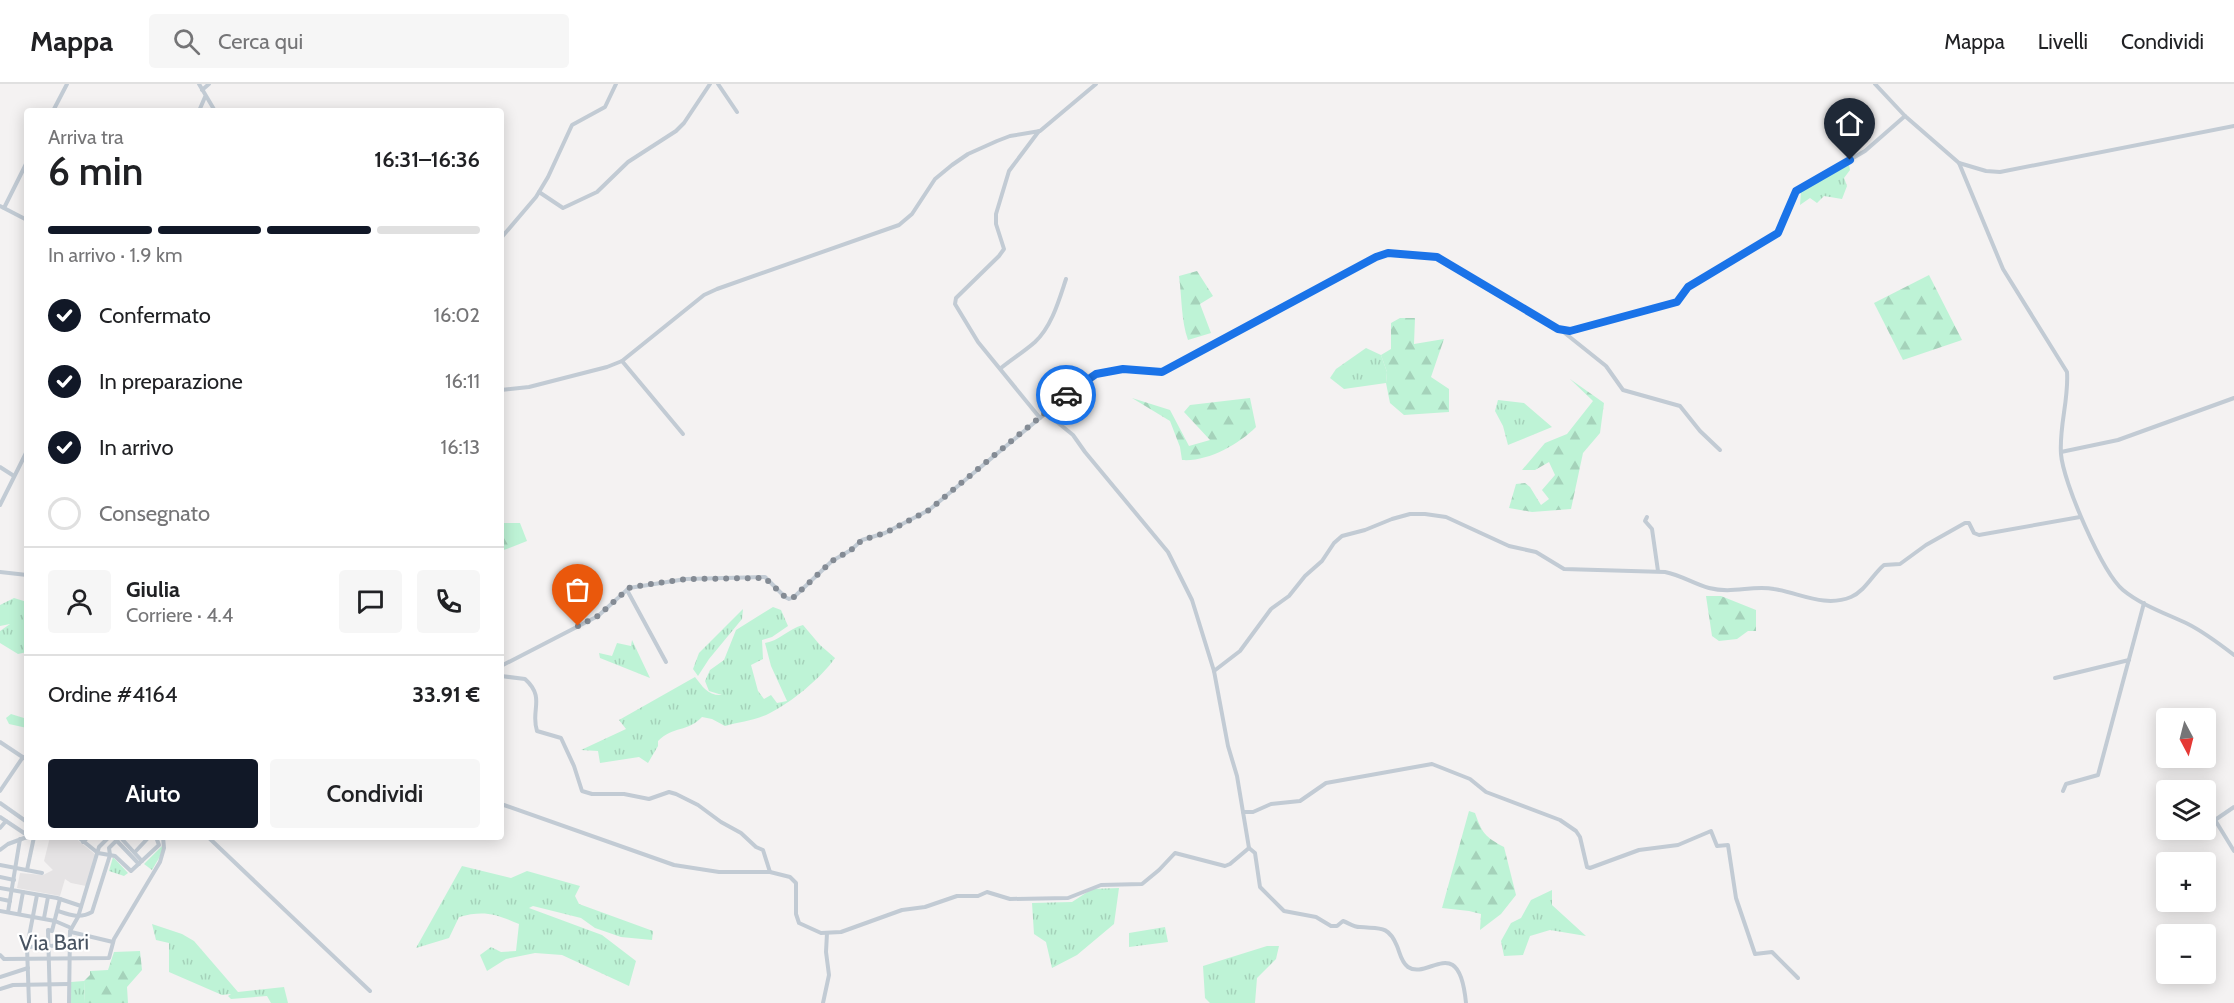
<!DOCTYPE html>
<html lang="it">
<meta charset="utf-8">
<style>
:root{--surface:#fff;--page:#f6f6f6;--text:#202124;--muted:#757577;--line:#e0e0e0;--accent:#111827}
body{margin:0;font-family:Cabin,sans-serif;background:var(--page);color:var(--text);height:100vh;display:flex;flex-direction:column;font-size:22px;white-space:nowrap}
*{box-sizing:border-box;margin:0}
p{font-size:20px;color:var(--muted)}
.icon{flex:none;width:33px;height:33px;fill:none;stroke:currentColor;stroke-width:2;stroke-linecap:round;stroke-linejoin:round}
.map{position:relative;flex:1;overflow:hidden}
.drawer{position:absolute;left:24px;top:24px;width:480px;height:732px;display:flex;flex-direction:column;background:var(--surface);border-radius:6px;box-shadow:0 3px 15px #0003}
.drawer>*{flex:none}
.needle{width:39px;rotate:173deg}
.fabs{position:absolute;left:2156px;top:624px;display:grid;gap:12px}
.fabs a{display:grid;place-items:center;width:60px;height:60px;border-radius:6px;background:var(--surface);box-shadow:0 3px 15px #0003;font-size:30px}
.pin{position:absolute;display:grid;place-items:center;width:51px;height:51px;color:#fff;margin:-62px -26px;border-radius:50% 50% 50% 0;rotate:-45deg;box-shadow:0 0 6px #0007}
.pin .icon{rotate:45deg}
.courier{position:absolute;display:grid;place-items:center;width:60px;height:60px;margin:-30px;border:4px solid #1a73e8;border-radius:50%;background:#fff;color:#222;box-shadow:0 2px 8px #0007}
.head em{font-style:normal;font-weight:600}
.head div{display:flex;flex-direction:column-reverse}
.head{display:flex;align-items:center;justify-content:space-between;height:102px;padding:0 24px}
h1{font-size:39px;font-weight:600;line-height:45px}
.bar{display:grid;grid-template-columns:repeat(4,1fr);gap:9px 6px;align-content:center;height:72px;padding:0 24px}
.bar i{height:8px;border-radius:4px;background:var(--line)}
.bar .on{background:var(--accent)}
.bar p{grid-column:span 4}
.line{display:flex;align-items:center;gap:15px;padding:0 24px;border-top:2px solid var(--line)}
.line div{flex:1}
.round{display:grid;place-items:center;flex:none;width:63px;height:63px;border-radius:6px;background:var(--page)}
ol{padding:0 24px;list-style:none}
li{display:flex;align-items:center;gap:18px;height:66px}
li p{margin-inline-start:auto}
li .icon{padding:6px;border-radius:50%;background:var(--accent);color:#fff;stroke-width:4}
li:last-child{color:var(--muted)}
li i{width:33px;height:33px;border:3px solid var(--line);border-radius:50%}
.action{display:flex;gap:12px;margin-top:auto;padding:12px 24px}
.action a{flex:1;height:69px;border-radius:6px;background:var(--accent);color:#fff;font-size:24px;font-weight:600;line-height:69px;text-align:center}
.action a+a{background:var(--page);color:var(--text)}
header{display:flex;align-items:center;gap:36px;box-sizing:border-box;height:84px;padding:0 30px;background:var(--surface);border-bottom:2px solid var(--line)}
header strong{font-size:28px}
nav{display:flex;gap:33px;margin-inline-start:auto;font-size:21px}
.search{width:420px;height:54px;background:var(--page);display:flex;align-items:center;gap:15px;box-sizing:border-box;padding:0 21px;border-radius:6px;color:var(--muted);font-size:22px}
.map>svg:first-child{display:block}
.education{fill:#e5e3e4}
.grass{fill:url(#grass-tufts)}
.forest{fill:url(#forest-firs)}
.pitch{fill:#bef3d6}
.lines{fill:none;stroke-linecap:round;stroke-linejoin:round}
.minor{stroke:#c2cbd4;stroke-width:4}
.done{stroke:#848b94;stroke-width:6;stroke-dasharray:0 10.8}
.route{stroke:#1a73e8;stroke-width:8}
.labels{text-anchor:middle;stroke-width:4.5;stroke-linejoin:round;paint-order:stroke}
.street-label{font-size:22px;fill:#485361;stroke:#fff}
</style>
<header>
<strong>Mappa</strong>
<div class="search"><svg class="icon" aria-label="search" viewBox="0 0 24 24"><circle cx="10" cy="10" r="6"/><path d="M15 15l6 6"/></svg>Cerca qui</div>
<nav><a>Mappa</a><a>Livelli</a><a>Condividi</a></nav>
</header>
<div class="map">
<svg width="2234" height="919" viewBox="0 0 2234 919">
<defs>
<pattern id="grass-tufts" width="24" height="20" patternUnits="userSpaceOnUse" patternTransform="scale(1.5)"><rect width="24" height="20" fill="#bef3d6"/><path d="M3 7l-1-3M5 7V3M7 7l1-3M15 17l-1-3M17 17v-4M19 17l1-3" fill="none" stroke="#a5d2ba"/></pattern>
<pattern id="forest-firs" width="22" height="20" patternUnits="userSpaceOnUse" patternTransform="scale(1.5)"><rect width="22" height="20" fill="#bef3d6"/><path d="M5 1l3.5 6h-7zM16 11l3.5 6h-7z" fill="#a5d2ba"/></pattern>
</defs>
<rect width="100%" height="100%" fill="#f4f2f2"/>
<path class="education" d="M50 753H74L96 771 86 802 71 799 65 795 60 812 17 804 20 789 43 791 53 786 44 777Z"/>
<g class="grass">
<path d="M1849 81 1850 86 1844 94 1847 102 1842 115 1824 112 1817 119 1810 114 1800 121 1801 107Z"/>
<path d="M1366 264 1381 271 1387 288 1386 299 1344 305 1330 294 1336 285Z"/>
<path d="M1498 316 1524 319 1552 343 1508 361 1503 342 1495 327Z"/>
<path d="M501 439H520L527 457 517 461V455L501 453Z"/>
<path d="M14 514 27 518V568L18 570 0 559V547L10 540 0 542V521Z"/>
<path d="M773 523 781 526 788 542 772 553 762 556 763 575 751 581 758 607 764 615 771 611 777 619 787 617 771 582 765 559C779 557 788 545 803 541L820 561 835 574C821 594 792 618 770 629 757 636 739 638 725 642L712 635 702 633C688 648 673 642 658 657V662L648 679 639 673 600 679 598 667 581 666 626 645 619 636 695 593C703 603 708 612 722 611L709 607 705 597 710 586 724 576 736 546Z"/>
<path d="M743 525 742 535 709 575 698 592 693 585 699 569Z"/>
<path d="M632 556 650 594 600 574 599 569 612 572 617 559 631 562Z"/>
<path d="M162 762V769L152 786 144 780Z"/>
<path d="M113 773 128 789 124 792 109 787Z"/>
<path d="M462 782 511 794 527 787 580 802 575 812 579 820 653 847 652 856 621 853 595 844 581 834 533 822 529 824 602 851 636 877 629 902 562 871 535 869 506 875 487 887 480 871 491 863 501 868 516 867 519 840C496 830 484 826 459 833L449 854 416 864Z"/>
<path d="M1119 804 1114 840 1077 871 1052 884 1046 858 1034 850 1032 819 1072 818 1092 805Z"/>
<path d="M1552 806V821L1586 852 1550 846 1530 852 1523 871 1504 872 1501 857 1511 839 1521 834 1531 816Z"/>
<path d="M152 840 182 850 194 857 238 908 284 903 288 919H271L267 912 231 915 228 912 231 910 222 911 169 888V859L156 856Z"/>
<path d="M1165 843 1168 858 1129 863V849Z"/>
<path d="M1267 862H1279L1276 875 1257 894 1255 919H1210L1205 914 1203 882Z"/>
<path d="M84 897 85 919H71V898Z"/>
</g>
<g class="forest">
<path d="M1197 187 1213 212 1200 220 1211 249 1188 256C1181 236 1182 214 1179 192Z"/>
<path d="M1929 191 1962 256 1903 276 1874 219Z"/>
<path d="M1400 234H1415L1414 260 1444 255 1431 293 1449 305V328L1404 331 1390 319 1386 299 1387 288 1381 271 1391 265V239Z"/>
<path d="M1570 295 1604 319 1600 349 1583 369 1571 425 1532 428 1509 424 1516 400 1525 399 1530 403 1541 421 1549 415 1542 406 1555 391 1549 378 1535 386H1522L1545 359 1567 350 1593 317Z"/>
<path d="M1132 314 1170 326 1189 362 1210 356 1184 328 1190 321 1250 314 1256 343C1238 361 1207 378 1182 376L1180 363 1170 337Z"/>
<path d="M510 449 517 455V461L501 467V453Z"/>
<path d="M1706 512H1721L1756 526V547H1748L1737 555 1719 557 1712 552Z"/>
<path d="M1469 727 1475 729C1482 749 1485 753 1504 763L1516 811 1501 830 1480 846 1481 830 1469 827 1442 824Z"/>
<path d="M140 867 142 886 127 903 128 919H85L84 897 90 891V887L108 886 114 868Z"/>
</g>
<path class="pitch" d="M11 630 27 635V644L9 640 6 634Z"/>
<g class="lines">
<g class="minor">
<path d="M199 0 215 27"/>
<path d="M718 0 737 28"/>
<path d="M1875 0 1905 32 1959 79 2003 185 2067 288C2069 315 2059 342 2061 370 2063 398 2102 488 2123 506 2141 521 2167 530 2188 540 2202 547 2221 561 2234 571"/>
<path d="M202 6 209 0"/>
<path d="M53 27 67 0"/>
<path d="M199 27 205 13"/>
<path d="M1039 47 1009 87 996 130V140L1004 165 999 172 956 214 955 220 978 258 1040 334"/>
<path d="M1959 79 1986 87 2000 88 2234 42"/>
<path d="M539 108 563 124 597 108 628 78 676 47 684 39 710 0"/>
<path d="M0 122 27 136"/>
<path d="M4 124 27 78"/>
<path d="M501 154 536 113 548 93 572 41 605 23 616 0"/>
<path d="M1561 246 1606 282 1623 306 1680 322 1700 347 1720 366"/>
<path d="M622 277 683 350"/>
<path d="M1001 284C1012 275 1025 267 1035 258 1052 242 1059 216 1066 195"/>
<path d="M501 306 529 303 607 283 622 277 704 211 717 205 899 141 912 130 935 95 952 81 968 70 997 57 1010 52 1040 47 1096 0"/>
<path d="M1046 329 1073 351 1085 368 1168 468 1192 516 1214 587 1228 662 1237 692 1249 764 1255 769 1260 803 1284 827 1316 833 1331 842H1337L1343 837C1349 839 1353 843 1360 843 1378 845 1388 840 1397 862 1400 869 1401 878 1408 883 1428 897 1459 847 1466 919"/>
<path d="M2061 368 2118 356 2234 314"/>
<path d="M0 383 14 392"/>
<path d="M0 421 27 367"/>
<path d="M1647 433 1645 437 1652 445 1658 487"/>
<path d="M0 488 27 491"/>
<path d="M627 506 666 578"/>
<path d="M501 582 598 532 629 504 686 495 765 493 785 513 789 515 794 513 832 477 851 466 862 456 885 449 929 426 1046 329 1049 323 1096 290 1123 285 1163 288 1376 173 1394 169 1437 173 1558 245 1570 247 1677 218 1688 203 1778 149 1796 107 1865 67 1905 32"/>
<path d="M1214 587 1240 567 1271 525 1289 512 1305 492 1322 477 1334 459 1342 452 1365 446 1392 435 1410 430H1425L1446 433 1509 462 1536 468 1564 485 1665 488C1681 491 1694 500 1709 504 1733 510 1752 501 1774 505 1800 509 1825 524 1851 513 1865 507 1873 490 1884 481L1900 480 1926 461 1965 439H1969L1974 449 1979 451 2080 433"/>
<path d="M501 592 525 595C546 614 530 626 537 647L561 654 574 682 582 707 592 710H624L649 715 669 708 676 710 698 721 721 738 741 749 756 763 763 766 770 788"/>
<path d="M2055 594 2129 576"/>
<path d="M0 658 27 676"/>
<path d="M0 707 23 673"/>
<path d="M2063 707 2066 700 2098 691 2144 519"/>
<path d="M0 719 27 738"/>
<path d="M501 720 674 781 719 788H770L790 793 796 799V830L799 839 821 849 841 848 902 826 925 823 957 812H978L987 808 1010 815 1068 814 1101 801 1142 800 1159 786 1175 769 1225 782 1230 780 1249 764"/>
<path d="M2234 723 2215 736 2234 767"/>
<path d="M1243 728H1253L1271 720 1300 717 1326 699 1432 680 1470 695 1486 708 1560 736 1576 747 1580 753 1587 783 1590 784 1639 766 1678 761 1711 747 1717 762 1728 761 1736 814 1755 870 1772 868 1798 894"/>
<path d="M0 733 27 751"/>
<path d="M0 744 6 737"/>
<path d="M78 753 98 769 115 772 131 787 159 761 156 753"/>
<path d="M120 753 142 777"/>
<path d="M208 753 370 907"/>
<path d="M117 757 139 780"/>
<path d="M83 758 88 753"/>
<path d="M0 766 8 760 27 753"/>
<path d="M135 768 149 753"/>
<path d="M0 781 42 789"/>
<path d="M27 786 34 753"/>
<path d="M0 793 14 796"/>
<path d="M0 804 57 814 81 822"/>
<path d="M0 815 10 817"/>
<path d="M0 827 55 837 69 843"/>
<path d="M58 827C70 831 80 835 92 828L110 771 109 764 120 753"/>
<path d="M8 828 20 755"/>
<path d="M19 830 23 808"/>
<path d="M44 834 48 813"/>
<path d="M71 848 113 858"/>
<path d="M27 863 69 861"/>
<path d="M0 871 4 875 109 874 114 855 160 778 164 764 163 753"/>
<path d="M0 893 28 884"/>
<path d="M0 905 13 901 69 900"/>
<path d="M29 919 27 863 37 811"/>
<path d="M50 919 48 846 52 847 60 815"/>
<path d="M69 919 70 847 78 833 99 763 109 753"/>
<path d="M823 919 829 891 826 868 827 849"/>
</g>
</g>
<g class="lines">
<path class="done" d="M578 542 598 532 629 504 644 501 686 495 765 494 785 513 789 514 794 513 832 477 851 466 862 456 885 449 929 426 1046 328 1049 323 1066 311"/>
<path class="route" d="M1066 311 1096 290 1123 285 1162 288 1376 173 1388 169 1437 173 1558 245 1570 247 1677 218 1688 203 1778 149 1796 107 1850 76"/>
</g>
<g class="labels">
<g class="street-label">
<text transform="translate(54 858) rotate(-1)" y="8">Via Bari</text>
</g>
</g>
</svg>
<div class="fabs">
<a><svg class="needle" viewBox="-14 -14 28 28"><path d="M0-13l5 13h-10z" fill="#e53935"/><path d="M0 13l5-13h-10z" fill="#757577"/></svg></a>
<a><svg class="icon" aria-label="layers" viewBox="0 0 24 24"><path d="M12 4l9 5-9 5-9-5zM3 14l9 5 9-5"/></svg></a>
<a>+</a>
<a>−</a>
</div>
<div class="pin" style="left:578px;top:542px;background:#ea580c"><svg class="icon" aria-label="bag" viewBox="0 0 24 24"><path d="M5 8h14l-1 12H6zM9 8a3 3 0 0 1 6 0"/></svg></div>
<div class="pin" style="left:1850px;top:76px;background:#1f2937"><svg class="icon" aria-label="home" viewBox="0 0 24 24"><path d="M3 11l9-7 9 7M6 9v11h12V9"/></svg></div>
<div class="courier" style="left:1066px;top:311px"><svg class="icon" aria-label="car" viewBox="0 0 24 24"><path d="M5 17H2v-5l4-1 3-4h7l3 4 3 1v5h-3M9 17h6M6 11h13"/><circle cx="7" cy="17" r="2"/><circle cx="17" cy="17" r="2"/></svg></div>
<section class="drawer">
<div class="head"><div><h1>6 min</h1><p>Arriva tra</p></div><em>16:31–16:36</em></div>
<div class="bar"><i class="on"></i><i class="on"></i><i class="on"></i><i></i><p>In arrivo · 1.9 km</p></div>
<ol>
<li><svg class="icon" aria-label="check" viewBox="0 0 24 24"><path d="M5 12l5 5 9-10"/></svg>Confermato<p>16:02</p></li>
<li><svg class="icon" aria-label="check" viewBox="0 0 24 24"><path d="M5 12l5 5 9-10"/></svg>In preparazione<p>16:11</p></li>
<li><svg class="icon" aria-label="check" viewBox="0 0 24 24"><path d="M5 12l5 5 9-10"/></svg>In arrivo<p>16:13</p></li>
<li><i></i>Consegnato</li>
</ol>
<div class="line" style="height:108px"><a class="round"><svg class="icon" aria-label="person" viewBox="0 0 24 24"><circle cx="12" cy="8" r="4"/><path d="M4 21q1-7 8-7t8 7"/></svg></a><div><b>Giulia</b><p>Corriere · 4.4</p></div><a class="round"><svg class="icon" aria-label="chat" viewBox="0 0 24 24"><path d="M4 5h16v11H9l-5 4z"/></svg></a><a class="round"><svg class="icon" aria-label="phone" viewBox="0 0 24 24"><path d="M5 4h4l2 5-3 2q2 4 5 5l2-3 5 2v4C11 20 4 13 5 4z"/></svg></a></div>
<div class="line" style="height:78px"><div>Ordine #4164</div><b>33.91 €</b></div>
<div class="action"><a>Aiuto</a><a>Condividi</a></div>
</section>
</div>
